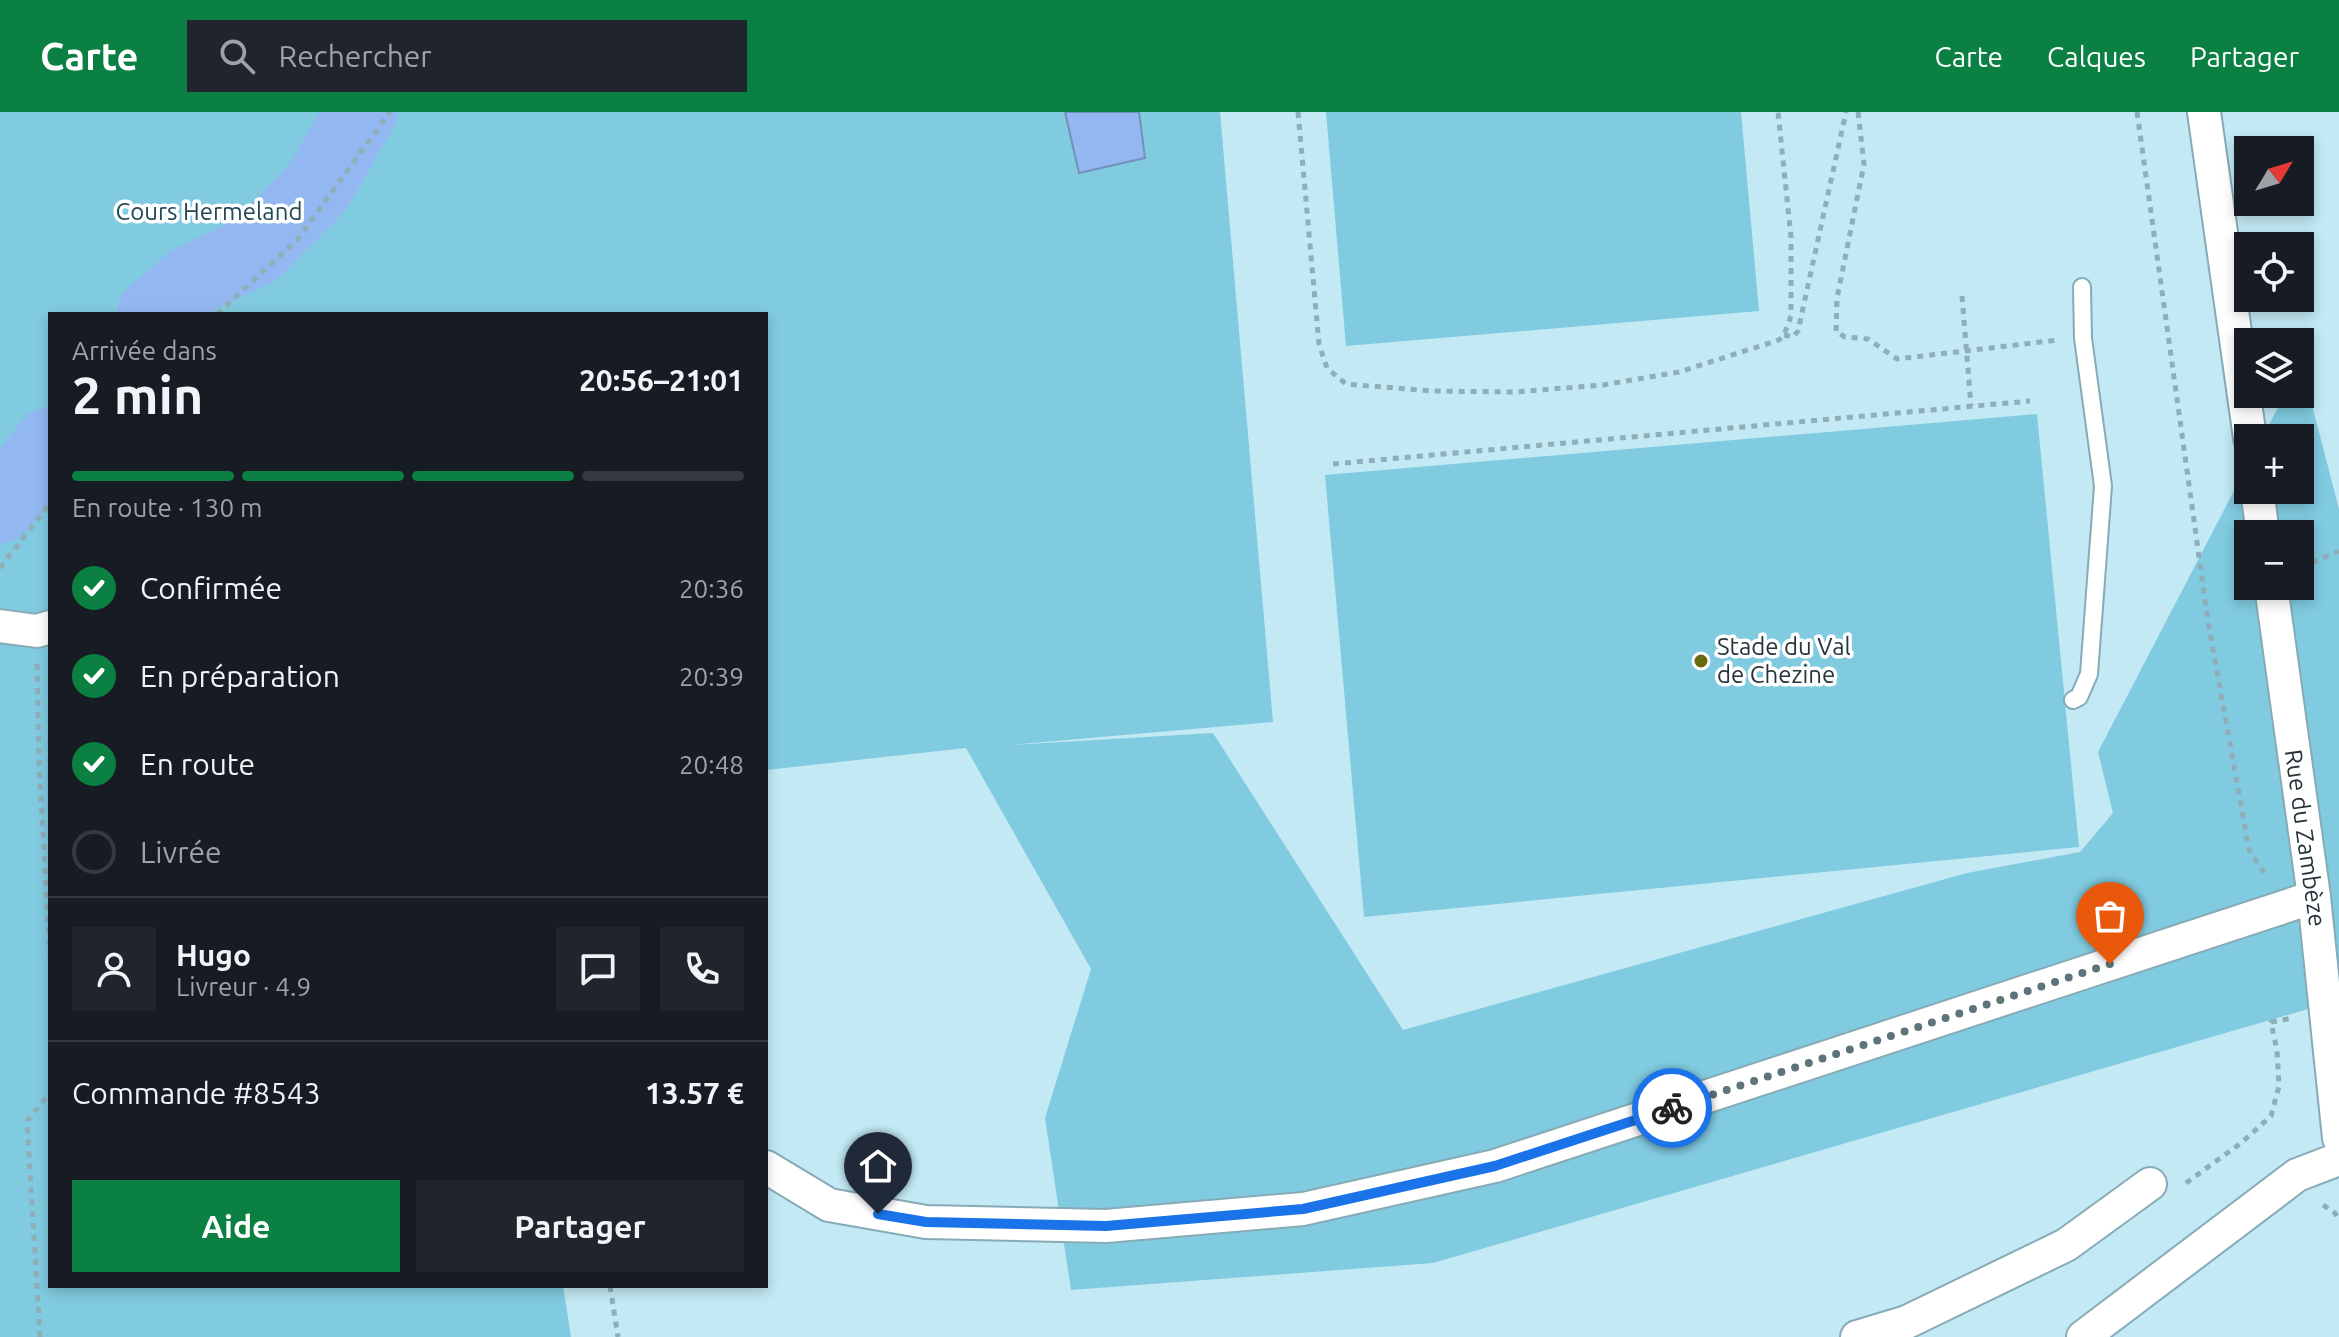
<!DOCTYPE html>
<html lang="fr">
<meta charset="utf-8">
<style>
:root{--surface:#171b24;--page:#20242c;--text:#f1f3f6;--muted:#9ea1a6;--line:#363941;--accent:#0b8043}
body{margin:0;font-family:Ubuntu,sans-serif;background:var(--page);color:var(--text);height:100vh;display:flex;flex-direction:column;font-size:30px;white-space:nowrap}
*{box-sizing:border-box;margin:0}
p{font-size:26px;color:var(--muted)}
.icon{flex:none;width:44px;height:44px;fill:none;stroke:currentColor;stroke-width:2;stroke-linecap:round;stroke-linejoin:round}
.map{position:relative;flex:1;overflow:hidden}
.side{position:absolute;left:48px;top:200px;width:720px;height:976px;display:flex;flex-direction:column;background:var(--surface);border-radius:0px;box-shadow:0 4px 12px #0003}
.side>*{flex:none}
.needle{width:52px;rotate:52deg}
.tools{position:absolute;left:2234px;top:24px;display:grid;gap:16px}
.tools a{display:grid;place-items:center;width:80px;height:80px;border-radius:0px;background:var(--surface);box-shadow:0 4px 12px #0003;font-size:40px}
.pin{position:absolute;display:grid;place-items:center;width:68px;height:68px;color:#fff;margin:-82px -34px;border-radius:50% 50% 50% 0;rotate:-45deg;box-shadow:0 0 8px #0007}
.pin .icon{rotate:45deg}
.courier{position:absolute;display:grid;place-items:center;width:80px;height:80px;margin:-40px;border:6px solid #1a73e8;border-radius:50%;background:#fff;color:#222;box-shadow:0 2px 10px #0007}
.summary em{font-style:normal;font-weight:700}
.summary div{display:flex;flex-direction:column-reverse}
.summary{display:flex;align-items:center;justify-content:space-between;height:136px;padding:0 24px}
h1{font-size:52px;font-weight:700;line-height:60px}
.bar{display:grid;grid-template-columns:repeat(4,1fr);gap:12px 8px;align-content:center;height:96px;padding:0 24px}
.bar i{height:10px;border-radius:6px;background:var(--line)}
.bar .selected{background:var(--accent)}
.bar p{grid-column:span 4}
.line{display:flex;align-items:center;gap:20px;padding:0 24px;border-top:2px solid var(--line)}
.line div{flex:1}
.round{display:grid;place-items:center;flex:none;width:84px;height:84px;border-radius:0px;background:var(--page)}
ol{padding:0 24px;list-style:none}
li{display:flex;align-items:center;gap:24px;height:88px}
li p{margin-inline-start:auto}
li .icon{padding:8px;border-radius:50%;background:var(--accent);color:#fff;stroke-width:4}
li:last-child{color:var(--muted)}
li i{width:44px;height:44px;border:4px solid var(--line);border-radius:50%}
.cta{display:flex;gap:16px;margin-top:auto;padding:16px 24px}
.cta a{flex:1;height:92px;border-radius:0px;background:var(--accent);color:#fff;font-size:32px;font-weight:700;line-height:92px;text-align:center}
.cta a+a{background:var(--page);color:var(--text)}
header{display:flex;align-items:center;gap:48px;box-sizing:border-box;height:112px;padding:0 40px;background:var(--accent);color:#fff}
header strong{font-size:38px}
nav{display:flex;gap:44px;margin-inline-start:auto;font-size:28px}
.search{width:560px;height:72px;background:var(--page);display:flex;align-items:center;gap:20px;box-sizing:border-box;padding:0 28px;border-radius:0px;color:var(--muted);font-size:30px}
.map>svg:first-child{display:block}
.green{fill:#81cbe0;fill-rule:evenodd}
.water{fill:#93b7f0;stroke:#7290b9;stroke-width:2}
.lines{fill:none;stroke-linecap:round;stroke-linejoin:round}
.river{stroke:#93b7f0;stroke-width:72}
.lane-casing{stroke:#86abb6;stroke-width:20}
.street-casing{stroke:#86abb6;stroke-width:36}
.path{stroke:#8faeb7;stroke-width:5;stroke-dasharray:6 6;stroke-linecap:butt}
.lane{stroke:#fff;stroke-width:16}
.street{stroke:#fff;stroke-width:32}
.done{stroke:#5d747b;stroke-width:8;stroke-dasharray:0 14.4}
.route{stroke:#1a73e8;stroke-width:10}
.poi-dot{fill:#686b0d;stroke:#fff;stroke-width:3}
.labels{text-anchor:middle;stroke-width:7;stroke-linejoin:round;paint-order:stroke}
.park-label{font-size:24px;fill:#224a55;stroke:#fff}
.poi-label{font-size:24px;fill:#26353a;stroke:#fff;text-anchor:start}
.street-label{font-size:24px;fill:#26353a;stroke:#fff}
</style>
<header>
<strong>Carte</strong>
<div class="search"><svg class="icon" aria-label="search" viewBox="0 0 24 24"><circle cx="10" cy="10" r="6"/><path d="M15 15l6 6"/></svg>Rechercher</div>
<nav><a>Carte</a><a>Calques</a><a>Partager</a></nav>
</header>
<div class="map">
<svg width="2339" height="1225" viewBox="0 0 2339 1225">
<rect width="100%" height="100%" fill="#c2e9f4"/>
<g class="green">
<path d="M0 0H1220L1273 610 1011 633 1213 621 1403 918 1967 761 2080 740 2113 701 2098 640 2248 352V378H2300V326H2262L2285 282H2300L2301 251 2339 397V888L1433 1151 1071 1178 1045 1006 1091 857 966 636 766 658V202H50V1174H563L571 1225H0ZM2248 422H2300V474H2248Z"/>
<path d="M1326 0H1741L1759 199 1346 234Z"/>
<path d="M2037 302 2079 735 1364 805 1325 363Z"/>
</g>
<path class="water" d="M1065 0H1139L1145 46 1079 61Z"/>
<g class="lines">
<g class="river">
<path d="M153 202 191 169 256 138 317 76 361 0"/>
<path d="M0 395 50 331"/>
</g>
<g class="lane-casing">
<path id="lane" d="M2073 588 2079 585 2089 562 2103 374 2083 226 2082 175"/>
</g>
<g class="street-casing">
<g id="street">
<path d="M2204 0 2250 326"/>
<path d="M2257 378 2263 422"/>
<path d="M2271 474 2314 785 2339 1026"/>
<path d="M0 514 37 519 50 515"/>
<path d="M766 1055 829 1093 926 1110 1106 1114 1303 1097 1495 1054 2314 785"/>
<path d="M1857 1225 1907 1210 2066 1133 2150 1072"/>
<path d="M2083 1225 2297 1063 2339 1047"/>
</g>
</g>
<g class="path">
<path d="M1298 0 1319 232 1327 256 1346 272 1431 279 1514 280 1603 273 1679 260 1779 228 1784 223 1791 204V125L1778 0"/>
<path d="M1858 0 1864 52 1837 186 1836 220 1845 225 1868 227 1897 247 2058 228"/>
<path d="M2137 0 2208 509 2249 738 2266 764"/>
<path d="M1962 184 1971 294"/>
<path d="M217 202 297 128 390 0"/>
<path d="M1784 223 1793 225 1798 219 1846 0"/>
<path d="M1333 352 2030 289"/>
<path d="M2300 449H2316L2339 439"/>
<path d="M0 456 50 391"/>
<path d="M37 552 39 653 50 843"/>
<path d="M2186 1071 2241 1031 2271 1004 2279 974 2277 939 2271 910 2293 906"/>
<path d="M2323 1093 2335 1101 2339 1109"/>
<path d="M610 1174 618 1225"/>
<path d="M40 1225 27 1009 50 981"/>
</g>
<use href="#lane" class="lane"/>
<use href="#street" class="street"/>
</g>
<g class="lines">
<path class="done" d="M1672 996 2110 852"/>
<path class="route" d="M878 1102 926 1110 1106 1114 1303 1097 1495 1054 1672 996"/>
</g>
<circle class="poi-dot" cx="1701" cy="549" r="8"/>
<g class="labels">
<g class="park-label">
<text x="209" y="108">Cours Hermeland</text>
</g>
<g class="poi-label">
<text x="1717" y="543">Stade du Val<tspan x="1717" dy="28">de Chezine</tspan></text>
</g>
<g class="street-label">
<text transform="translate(2305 726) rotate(82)" y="8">Rue du Zambèze</text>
</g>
</g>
</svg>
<div class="tools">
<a><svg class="needle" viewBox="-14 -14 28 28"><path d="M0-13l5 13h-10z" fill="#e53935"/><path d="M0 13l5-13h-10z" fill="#9ea1a6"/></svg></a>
<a><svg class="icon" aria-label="locate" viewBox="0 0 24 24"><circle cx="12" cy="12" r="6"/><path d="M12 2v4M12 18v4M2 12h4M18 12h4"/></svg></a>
<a><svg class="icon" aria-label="layers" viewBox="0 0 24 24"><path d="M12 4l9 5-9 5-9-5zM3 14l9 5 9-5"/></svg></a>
<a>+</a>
<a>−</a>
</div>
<div class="pin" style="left:2110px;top:852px;background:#ea580c"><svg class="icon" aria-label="bag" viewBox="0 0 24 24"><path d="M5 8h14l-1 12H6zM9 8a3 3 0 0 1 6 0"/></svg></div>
<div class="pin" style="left:878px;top:1102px;background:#1f2937"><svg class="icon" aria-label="home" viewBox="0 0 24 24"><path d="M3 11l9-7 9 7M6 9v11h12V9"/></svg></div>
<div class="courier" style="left:1672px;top:996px"><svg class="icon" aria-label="bike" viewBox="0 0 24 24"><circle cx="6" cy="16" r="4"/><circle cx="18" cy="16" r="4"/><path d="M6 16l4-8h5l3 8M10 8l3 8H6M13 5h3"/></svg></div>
<section class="side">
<div class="summary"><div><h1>2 min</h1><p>Arrivée dans</p></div><em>20:56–21:01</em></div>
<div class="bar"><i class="selected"></i><i class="selected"></i><i class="selected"></i><i></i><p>En route · 130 m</p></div>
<ol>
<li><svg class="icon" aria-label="check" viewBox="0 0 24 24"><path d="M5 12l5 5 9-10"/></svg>Confirmée<p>20:36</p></li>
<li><svg class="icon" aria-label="check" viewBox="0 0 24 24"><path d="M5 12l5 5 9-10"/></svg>En préparation<p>20:39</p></li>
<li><svg class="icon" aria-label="check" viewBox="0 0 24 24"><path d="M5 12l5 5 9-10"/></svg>En route<p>20:48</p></li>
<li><i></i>Livrée</li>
</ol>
<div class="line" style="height:144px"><a class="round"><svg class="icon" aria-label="person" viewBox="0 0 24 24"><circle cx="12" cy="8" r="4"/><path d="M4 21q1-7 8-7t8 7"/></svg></a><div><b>Hugo</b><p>Livreur · 4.9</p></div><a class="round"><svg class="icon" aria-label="chat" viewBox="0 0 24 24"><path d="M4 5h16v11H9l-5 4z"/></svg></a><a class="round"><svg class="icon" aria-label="phone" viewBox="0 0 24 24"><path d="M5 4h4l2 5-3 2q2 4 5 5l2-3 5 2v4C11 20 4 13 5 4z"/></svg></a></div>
<div class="line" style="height:104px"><div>Commande #8543</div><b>13.57 €</b></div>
<div class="cta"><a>Aide</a><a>Partager</a></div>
</section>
</div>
